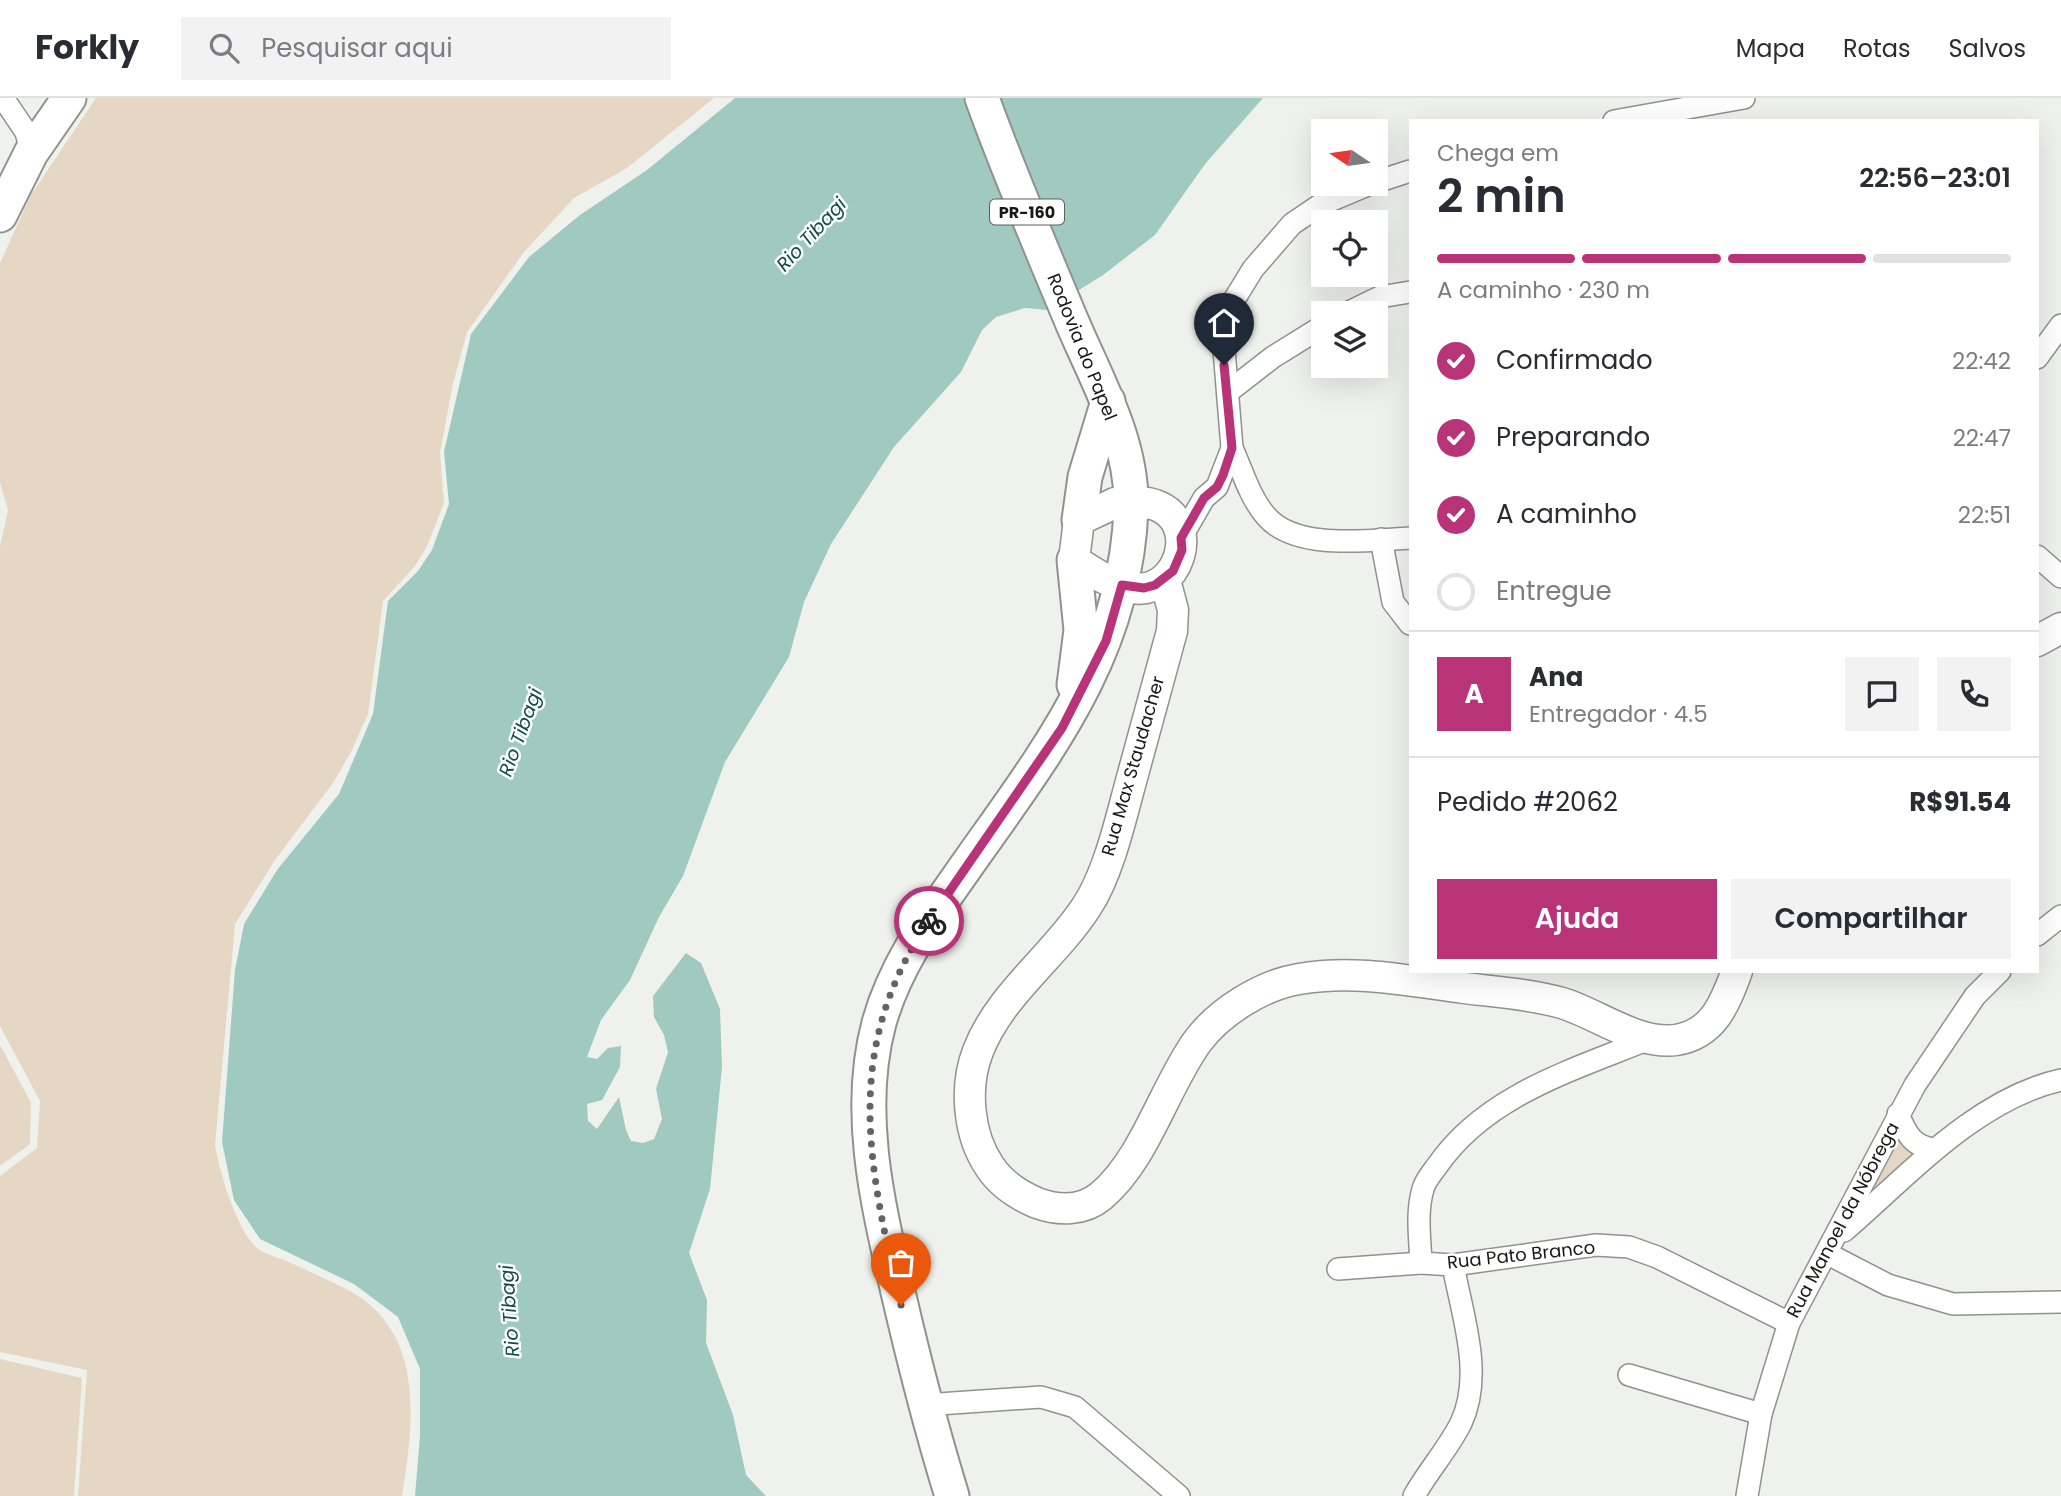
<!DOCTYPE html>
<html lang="pt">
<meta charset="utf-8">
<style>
:root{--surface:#fff;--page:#f2f2f3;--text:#2b2b33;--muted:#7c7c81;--line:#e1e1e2;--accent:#b83378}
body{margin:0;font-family:Poppins,sans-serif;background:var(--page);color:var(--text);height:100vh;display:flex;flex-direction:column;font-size:26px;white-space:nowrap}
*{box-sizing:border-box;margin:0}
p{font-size:23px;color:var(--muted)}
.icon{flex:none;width:38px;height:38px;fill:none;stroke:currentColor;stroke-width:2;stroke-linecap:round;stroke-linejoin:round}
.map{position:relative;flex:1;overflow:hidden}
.sheet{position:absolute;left:1409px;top:21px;width:630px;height:854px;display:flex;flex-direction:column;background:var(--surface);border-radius:0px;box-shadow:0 7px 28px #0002}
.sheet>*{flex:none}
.needle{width:46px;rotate:283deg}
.controls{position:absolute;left:1311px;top:21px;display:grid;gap:14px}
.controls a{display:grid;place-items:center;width:77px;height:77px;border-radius:0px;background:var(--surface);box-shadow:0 7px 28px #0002;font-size:35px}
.pin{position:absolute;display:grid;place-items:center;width:60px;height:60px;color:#fff;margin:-72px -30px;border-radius:50% 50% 50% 0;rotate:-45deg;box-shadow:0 0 7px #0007}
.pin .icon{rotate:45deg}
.courier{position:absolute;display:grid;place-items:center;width:70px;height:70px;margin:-35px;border:5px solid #b83378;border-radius:50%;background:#fff;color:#222;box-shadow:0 2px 9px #0007}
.summary em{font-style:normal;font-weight:600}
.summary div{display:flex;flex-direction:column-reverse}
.summary{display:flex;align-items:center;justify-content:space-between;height:119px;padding:0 28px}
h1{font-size:46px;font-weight:600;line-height:52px}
.bar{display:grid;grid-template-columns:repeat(4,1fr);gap:10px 7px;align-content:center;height:84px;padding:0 28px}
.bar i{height:9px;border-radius:5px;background:var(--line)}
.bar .current{background:var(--accent)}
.bar p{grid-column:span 4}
.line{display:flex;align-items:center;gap:18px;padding:0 28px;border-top:2px solid var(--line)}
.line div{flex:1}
.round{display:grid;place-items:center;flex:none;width:74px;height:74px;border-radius:0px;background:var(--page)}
ol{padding:0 28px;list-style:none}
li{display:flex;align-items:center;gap:21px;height:77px}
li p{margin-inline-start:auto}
li .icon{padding:7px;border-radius:50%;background:var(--accent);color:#fff;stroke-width:4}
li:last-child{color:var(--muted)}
li i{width:38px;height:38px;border:4px solid var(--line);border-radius:50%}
.cta{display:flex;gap:14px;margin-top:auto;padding:14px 28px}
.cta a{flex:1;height:80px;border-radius:0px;background:var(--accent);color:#fff;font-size:28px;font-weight:600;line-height:80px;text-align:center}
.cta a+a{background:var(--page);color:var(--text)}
header{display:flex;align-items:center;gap:42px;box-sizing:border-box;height:98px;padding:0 35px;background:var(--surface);border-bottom:2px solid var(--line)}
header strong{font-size:33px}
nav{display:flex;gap:38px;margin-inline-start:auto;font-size:24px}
.search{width:490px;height:63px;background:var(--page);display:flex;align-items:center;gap:18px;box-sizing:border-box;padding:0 24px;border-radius:0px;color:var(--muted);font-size:26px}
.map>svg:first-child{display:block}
.green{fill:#e6d7c4}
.water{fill:#a0cac0}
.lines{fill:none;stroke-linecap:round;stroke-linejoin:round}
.minor-casing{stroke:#90928e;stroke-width:24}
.secondary-casing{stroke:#90928e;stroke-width:33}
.primary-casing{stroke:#90928e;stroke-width:37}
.minor{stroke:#fff;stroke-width:21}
.secondary{stroke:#fff;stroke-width:30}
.primary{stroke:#fff;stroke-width:33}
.done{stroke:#626461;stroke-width:7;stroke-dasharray:0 12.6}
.route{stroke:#b83378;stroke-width:9}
.labels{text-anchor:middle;stroke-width:5;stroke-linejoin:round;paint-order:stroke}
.shield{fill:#fff;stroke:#5d5d5c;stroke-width:2}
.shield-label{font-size:16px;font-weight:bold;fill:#171816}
.street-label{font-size:18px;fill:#171816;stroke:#fff}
.water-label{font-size:19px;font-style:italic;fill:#104c42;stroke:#fff}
</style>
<header>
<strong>Forkly</strong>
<div class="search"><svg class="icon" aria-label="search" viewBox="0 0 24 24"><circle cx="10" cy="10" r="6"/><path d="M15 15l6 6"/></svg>Pesquisar aqui</div>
<nav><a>Mapa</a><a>Rotas</a><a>Salvos</a></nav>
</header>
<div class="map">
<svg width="2061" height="1398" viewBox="0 0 2061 1398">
<rect width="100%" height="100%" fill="#eef1ec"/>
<g class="green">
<path d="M96 0H714L627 70 574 100 524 154 467 234 453 286 440 354 444 405 427 448 415 468 383 503 368 616 351 654 333 685 275 762 235 826 215 1047C219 1073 237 1133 257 1150 264 1156 277 1159 286 1163 306 1171 325 1181 344 1190 426 1230 414 1323 402 1398H78L87 1272 0 1254V1078L37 1050 40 1003 0 928V448L8 413 0 384V165L31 97Z"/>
<path d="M0 947 31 1005 30 1046 0 1068Z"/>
<path d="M1900 1025 1923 1056 1843 1129Z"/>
<path d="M0 1261 82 1280 74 1398H0Z"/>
</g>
<path class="water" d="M735 0H1263L1205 66 1155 137 1103 177 1047 212 1025 210 996 219 982 232 961 274 894 349 831 446 804 504 789 559 725 664 683 778 659 819 630 882 601 922 587 959 597 961 608 950 621 948 620 969 602 1002 587 1006 588 1023 597 1031 619 999 626 1032 631 1043 643 1045 654 1041 662 1021 656 991 668 954 664 937 654 919 653 898 686 855 701 865 720 911 722 969 710 1091 689 1155 707 1202 706 1245 733 1317 746 1377 766 1398H415L420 1338V1271L398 1219 354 1186 260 1141 234 1102 222 1044 235 872 244 826 277 772 339 696 373 616 388 503 418 473 432 452 449 406 444 354 471 236 529 159 580 117 647 72Z"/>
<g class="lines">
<g class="minor-casing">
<g id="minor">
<path d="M3 0 26 34 31 55"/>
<path d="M1614 23 1744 0"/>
<path d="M1376 84 1410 73"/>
<path d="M1347 215 1380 199 1410 194"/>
<path d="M2037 260 2061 227"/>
<path d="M1228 294 1273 259 1323 228"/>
<path d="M1232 350C1242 372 1250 400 1266 418 1295 453 1369 442 1410 440"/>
<path d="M1181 440 1204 400 1217 389 1232 350 1223 239 1234 202 1253 171 1292 126 1320 107 1370 86"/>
<path d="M1381 441 1393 504 1410 526"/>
<path d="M2037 458 2061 479"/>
<path d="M2037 837 2061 818"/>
<path d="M1649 941C1573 972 1486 997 1437 1068 1432 1075 1425 1083 1423 1091 1416 1115 1420 1140 1421 1165L1453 1167 1596 1147 1629 1149 1657 1159 1789 1225"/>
<path d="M1898 1016C1906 1035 1913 1050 1936 1051"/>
<path d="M1844 1133C1908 1078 1976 1001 2061 982"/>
<path d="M1828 1156 1888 1187 1953 1206 2061 1204"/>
<path d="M1338 1171 1421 1165"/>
<path d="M1629 1277 1761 1316"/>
<path d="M924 1307 1041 1299 1075 1309 1179 1398"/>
<path d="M1414 1398C1428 1373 1448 1351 1461 1325 1484 1276 1462 1217 1453 1167"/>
<path d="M1747 1398 1761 1316 1789 1225 1915 987 1975 898 2000 873"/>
</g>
</g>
<g class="secondary-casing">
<g id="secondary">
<path d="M1115 405C1129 405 1145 402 1158 408 1202 427 1178 498 1132 490 1110 486 1092 474 1074 462L1079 422Z"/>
<path d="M1165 482 1173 512 1172 533C1158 585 1144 636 1130 687 1120 724 1108 776 1087 808 1055 858 1000 896 978 953 964 989 968 1037 990 1069 1002 1087 1018 1097 1037 1105 1059 1113 1083 1113 1101 1098 1145 1061 1164 990 1197 944 1219 914 1262 887 1299 881 1354 871 1410 883 1464 890 1496 894 1531 896 1562 905 1598 916 1637 947 1676 942 1714 936 1725 905 1737 873"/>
<path d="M2037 543 2061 530"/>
</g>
</g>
<g class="primary-casing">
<g id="primary">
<path d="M0 117 31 55 69 0"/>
<path d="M1079 422 1085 379 1108 303"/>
<path d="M1074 462 1081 532 1074 587"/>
<path d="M952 1398C931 1330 914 1263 898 1194 878 1107 855 1014 879 925 894 871 926 825 958 780 1040 662 1126 561 1131 410 1133 344 1097 283 1072 224 1041 150 1009 75 982 0"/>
</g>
</g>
<use href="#minor" class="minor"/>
<use href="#secondary" class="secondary"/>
<use href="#primary" class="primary"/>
</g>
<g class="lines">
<path class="done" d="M901 1207C868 1067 842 951 929 823"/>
<path class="route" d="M929 823 1062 630 1106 543 1122 487 1144 490 1155 487 1173 473 1182 452 1181 440 1204 400 1217 389 1223 377 1232 350 1224 267"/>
</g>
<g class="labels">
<rect class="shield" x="990" y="101.5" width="74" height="25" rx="5"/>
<g class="shield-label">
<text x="1027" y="120">PR-160</text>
</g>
<g class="street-label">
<text transform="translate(1082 249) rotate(68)" y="6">Rodovia do Papel</text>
<text transform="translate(1133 668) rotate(-74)" y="6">Rua Max Staudacher</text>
<text transform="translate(1843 1122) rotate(-62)" y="6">Rua Manoel da Nóbrega</text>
<text transform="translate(1521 1157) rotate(-6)" y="6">Rua Pato Branco</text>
</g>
<g class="water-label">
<text transform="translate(811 136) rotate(-47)" y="7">Rio Tibagi</text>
<text transform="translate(520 634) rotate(-70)" y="7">Rio Tibagi</text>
<text transform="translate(509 1213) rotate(-94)" y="7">Rio Tibagi</text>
</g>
</g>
</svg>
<div class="controls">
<a><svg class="needle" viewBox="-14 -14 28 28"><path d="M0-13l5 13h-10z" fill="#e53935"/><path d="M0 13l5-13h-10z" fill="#7c7c81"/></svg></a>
<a><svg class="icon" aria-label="locate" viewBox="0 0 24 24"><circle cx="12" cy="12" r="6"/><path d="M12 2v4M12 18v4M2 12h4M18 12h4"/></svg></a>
<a><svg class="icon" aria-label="layers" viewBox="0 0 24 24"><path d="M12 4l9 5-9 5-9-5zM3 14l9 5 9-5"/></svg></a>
</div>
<div class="pin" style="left:901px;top:1207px;background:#ea580c"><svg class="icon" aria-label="bag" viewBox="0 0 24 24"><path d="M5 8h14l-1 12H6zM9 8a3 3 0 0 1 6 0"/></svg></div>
<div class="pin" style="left:1224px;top:267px;background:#1f2937"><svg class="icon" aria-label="home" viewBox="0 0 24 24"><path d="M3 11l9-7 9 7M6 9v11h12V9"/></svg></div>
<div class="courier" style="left:929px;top:823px"><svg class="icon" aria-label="bike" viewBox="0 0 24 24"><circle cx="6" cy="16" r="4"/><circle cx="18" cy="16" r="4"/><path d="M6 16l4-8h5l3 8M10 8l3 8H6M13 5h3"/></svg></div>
<section class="sheet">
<div class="summary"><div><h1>2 min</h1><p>Chega em</p></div><em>22:56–23:01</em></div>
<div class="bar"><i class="current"></i><i class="current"></i><i class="current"></i><i></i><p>A caminho · 230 m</p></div>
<ol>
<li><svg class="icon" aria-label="check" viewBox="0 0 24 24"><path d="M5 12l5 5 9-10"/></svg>Confirmado<p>22:42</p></li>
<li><svg class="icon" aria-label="check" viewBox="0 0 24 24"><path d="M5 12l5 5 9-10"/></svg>Preparando<p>22:47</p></li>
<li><svg class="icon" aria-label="check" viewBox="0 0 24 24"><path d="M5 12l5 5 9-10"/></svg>A caminho<p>22:51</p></li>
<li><i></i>Entregue</li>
</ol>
<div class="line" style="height:126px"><b class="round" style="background:var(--accent);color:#fff">A</b><div><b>Ana</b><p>Entregador · 4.5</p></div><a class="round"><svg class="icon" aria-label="chat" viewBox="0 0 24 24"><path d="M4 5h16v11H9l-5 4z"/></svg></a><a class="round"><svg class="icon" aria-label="phone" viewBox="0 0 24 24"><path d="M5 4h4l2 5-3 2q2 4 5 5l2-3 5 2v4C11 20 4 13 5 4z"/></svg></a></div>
<div class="line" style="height:91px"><div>Pedido #2062</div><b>R$91.54</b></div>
<div class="cta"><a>Ajuda</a><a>Compartilhar</a></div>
</section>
</div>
